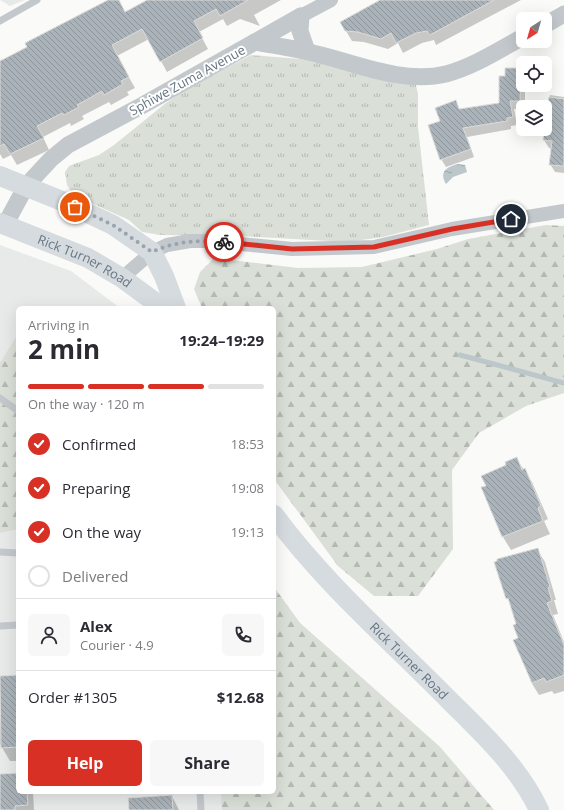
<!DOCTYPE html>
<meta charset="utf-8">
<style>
:root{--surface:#fff;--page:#f7f7f7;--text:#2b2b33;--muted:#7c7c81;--line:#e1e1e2;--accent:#d93025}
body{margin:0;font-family:"Open Sans",sans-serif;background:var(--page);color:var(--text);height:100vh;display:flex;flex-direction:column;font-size:15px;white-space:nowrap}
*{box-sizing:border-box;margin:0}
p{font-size:13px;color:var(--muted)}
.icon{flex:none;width:22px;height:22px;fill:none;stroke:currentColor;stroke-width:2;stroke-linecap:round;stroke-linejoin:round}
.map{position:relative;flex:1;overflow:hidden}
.sheet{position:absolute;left:16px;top:306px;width:260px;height:488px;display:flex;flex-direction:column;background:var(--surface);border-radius:6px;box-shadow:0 4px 16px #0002}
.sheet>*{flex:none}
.needle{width:26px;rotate:217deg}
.tools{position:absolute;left:516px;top:12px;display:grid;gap:8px}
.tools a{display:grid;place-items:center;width:36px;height:36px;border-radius:6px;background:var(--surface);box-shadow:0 4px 16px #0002;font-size:20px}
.pin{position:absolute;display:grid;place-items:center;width:34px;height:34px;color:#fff;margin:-17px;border:2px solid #fff;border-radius:50%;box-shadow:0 1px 4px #0007}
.courier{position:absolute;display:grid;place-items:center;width:40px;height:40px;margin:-20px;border:3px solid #d93025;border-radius:50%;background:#fff;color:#222;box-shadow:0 1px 5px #0007}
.overview em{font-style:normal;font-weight:700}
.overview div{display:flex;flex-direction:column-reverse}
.overview{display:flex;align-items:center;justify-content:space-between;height:68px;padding:0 12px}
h1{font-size:26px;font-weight:700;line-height:30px}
.bar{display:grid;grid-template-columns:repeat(4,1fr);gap:6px 4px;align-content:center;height:48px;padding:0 12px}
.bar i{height:5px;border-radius:3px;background:var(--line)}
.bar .current{background:var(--accent)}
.bar p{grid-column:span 4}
.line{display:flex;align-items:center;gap:10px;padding:0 12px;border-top:1px solid var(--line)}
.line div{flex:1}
.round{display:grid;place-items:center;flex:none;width:42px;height:42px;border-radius:6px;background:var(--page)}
ol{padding:0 12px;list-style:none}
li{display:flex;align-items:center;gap:12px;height:44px}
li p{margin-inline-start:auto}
li .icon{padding:4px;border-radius:50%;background:var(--accent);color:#fff;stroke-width:4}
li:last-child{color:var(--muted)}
li i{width:22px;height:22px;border:2px solid var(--line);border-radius:50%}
.cta{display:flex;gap:8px;margin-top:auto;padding:8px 12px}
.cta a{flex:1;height:46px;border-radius:6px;background:var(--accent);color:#fff;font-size:16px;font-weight:700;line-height:46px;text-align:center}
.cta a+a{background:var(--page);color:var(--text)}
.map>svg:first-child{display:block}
.built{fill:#e8e9e9}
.grass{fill:url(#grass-tufts)}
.forest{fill:url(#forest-firs)}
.water{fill:url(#water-ripples)}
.shadow{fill:#0003}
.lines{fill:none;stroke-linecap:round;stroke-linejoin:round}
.stream{stroke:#bbc7cb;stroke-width:5}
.building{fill:url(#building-back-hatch);stroke:#dcdcda}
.service{stroke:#c3c8cc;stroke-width:7}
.minor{stroke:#c3c8cc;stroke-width:14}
.tertiary{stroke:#c3c8cc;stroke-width:17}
.secondary{stroke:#d6dbdf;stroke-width:20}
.done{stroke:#99a4ac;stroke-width:4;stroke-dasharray:0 7.2}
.route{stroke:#d93025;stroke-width:5}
.labels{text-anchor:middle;stroke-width:4;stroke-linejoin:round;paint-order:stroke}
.street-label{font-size:13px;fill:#657683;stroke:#fff}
</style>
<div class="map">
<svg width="564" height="810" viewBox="0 0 564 810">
<defs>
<pattern id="grass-tufts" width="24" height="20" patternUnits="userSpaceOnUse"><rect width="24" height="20" fill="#dadfd7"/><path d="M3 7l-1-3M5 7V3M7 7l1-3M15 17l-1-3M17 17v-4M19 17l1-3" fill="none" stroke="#b4b9b4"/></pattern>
<pattern id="forest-firs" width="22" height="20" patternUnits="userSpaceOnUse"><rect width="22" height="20" fill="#dadfd7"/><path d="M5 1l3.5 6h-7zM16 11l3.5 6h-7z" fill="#b4b9b4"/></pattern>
<pattern id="water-ripples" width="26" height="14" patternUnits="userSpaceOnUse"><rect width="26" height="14" fill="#bbc7cb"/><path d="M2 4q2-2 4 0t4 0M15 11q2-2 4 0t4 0" fill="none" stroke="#9ca6aa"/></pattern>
<pattern id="building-back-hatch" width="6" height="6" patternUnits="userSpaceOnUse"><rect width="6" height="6" fill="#aab3b9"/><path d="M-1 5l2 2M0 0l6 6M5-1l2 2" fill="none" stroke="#8e969c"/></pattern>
</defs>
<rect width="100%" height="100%" fill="#fafaf8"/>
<g class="built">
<path d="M0 0H25L10 6Z"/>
<path d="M0 245 71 271 120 308H18V792H274V587L300 623 440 747 494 810H0Z"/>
</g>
<path class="grass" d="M251 55 313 60 380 80 416 85 418 94V127L429 225 383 237 347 242 239 236 161 235 142 232 129 220 91 203 71 191 67 185 65 172 69 166 99 155 114 145 166 103 187 89Z"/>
<g class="forest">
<path d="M546 225 564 226V393L526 406 479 433 452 470 453 549 418 596H374L338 566 274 479V308H202L194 289 200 272 214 258 298 268 362 267 437 249 468 239Z"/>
<path d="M18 334V529L0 533V363Z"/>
<path d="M274 587 300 623 440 747 494 810H222L221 792H274Z"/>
</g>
<path class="water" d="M458 164 465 165 467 172 453 177 446 184C439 172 446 167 458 164Z"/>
<g class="shadow">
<path d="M110 0H118L125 13 149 0H281L254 15 260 26 240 19 227 26 223 19 199 32 208 49 167 72 149 39 117 56 135 88 127 92 129 95 111 105 109 102 82 116 84 119 71 126 70 123 43 137 49 150 17 165 11 155 3 159 0 154V59L1 62Z"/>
<path d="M382 0H521L436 45 434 40 422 43 403 53 398 43 388 49 364 42 352 41 346 31Z"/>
<path d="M520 69 523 74V85H525V107L523 109H514L517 125 511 126V129L467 137 474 157 446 167 441 159V122L455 101 460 110 500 104 506 77Z"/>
<path d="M550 95 564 97V173L555 172 550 164 552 149 549 148 544 140Z"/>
<path d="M516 458 532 482 548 519 544 521 550 534 511 550 503 537 483 488 487 486Z"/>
<path d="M537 549 545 562 556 600H554L558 614 553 615 564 642V691L554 694 552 691 539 695 531 682 515 640 519 638 518 624 513 609 507 598Z"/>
<path d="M18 676V761H10L0 744V677Z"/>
<path d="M0 774H18V792H33L34 810H0Z"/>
<path d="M172 796 179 810H130Z"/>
</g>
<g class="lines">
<path class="stream" d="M460 355 564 383"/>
</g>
<g class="building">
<path d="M108 0H119L125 12 147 0H248L220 16 216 9 194 21 203 38 160 62 142 29 112 45 129 77 121 81 123 84 104 95 102 91 77 105 79 107 64 115 62 113 37 126 44 138 10 154 4 144 0 146V61L27 47 25 43Z"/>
<path d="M380 0H494L430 35 427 31 416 33 396 43 391 33 381 39 358 32 345 31 340 22Z"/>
<path d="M505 68H521L520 101H510L513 117 507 118V121L463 128 471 149 440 160 428 125 440 121 435 108 456 100 459 109 499 103V76H505Z"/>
<path d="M549 97 564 99V166L549 165 552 141 543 140Z"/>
<path d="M517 457 522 470 525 468 541 506 538 508 543 521 502 537 481 487 486 486 481 476 506 465 505 462Z"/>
<path d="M538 548 550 587 548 588 552 601 547 603 564 645V675L546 682 544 678 532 683 513 640 518 638 513 625 516 624 508 598 506 599 494 562 497 561V559Z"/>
<path d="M18 675V747L1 748 0 676Z"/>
<path d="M18 773V792H27L28 805 15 806V810H0V774Z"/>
<path d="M172 795 173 810H129L128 798Z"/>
</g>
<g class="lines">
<g class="service">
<path d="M0 21 37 0"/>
<path d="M0 398 18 411"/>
<path d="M0 552 18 553"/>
<path d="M0 626 18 625"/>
<path d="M200 792 201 810"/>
</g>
<g class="minor">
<path d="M301 16 331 0"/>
<path d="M122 278 152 252 167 245 190 241H211L292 249 374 247 452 229 564 211"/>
</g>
<g class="tertiary">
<path d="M301 16 300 31 307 51"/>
<path d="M545 25 564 14"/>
<path d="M255 42 301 16"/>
<path d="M5 225 26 186 51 159 68 145 143 105 255 42C277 46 299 49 321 55 360 65 405 84 446 74 473 67 499 50 523 37"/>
</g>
<g class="secondary">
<path d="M0 176 62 201 113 225 152 252 164 276 176 308"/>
<path id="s1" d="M0 223 88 258 122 278 163 308"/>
<path id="s2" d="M274 515C324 583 390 640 449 700 482 733 519 767 539 810"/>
</g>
</g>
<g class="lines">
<path class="done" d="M75 207 113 225 152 252C176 241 198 240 224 242"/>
<path class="route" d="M224 242 292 249 374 247 452 229 511 219"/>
</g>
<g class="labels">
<g class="street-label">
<text transform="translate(187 80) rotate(-29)" y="5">Sphiwe Zuma Avenue</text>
<text dy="5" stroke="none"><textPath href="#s1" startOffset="93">Rick Turner Road</textPath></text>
<text dy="5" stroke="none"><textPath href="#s2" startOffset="199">Rick Turner Road</textPath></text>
</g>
</g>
</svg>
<div class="tools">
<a><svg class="needle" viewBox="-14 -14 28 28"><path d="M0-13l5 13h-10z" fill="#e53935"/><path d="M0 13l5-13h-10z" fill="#7c7c81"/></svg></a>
<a><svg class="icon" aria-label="locate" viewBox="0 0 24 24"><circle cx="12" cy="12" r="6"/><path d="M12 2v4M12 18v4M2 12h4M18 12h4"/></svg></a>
<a><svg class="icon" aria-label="layers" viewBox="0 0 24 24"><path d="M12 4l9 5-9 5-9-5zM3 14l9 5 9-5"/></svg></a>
</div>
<div class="pin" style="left:75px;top:207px;background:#ea580c"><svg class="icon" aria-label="bag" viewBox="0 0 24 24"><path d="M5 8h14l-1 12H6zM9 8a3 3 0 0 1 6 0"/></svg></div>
<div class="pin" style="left:511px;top:219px;background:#1f2937"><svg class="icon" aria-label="home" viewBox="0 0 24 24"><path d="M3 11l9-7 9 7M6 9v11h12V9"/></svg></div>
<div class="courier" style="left:224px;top:242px"><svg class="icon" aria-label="bike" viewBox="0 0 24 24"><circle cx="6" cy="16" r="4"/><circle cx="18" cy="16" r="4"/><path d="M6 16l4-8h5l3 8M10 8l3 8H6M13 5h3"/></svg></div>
<section class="sheet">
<div class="overview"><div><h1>2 min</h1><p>Arriving in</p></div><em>19:24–19:29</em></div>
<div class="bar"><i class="current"></i><i class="current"></i><i class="current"></i><i></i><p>On the way · 120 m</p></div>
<ol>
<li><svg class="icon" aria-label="check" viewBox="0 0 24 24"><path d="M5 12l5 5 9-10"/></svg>Confirmed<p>18:53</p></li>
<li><svg class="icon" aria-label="check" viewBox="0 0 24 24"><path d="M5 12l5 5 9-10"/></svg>Preparing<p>19:08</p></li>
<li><svg class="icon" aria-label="check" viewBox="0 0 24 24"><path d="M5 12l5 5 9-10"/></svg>On the way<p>19:13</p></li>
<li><i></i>Delivered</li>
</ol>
<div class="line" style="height:72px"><a class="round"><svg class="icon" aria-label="person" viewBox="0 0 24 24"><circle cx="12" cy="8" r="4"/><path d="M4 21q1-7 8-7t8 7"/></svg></a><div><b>Alex</b><p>Courier · 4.9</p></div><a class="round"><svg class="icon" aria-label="phone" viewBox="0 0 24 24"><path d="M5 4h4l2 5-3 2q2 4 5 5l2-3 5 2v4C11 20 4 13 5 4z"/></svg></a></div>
<div class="line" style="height:52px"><div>Order #1305</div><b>$12.68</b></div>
<div class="cta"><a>Help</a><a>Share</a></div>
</section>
</div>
